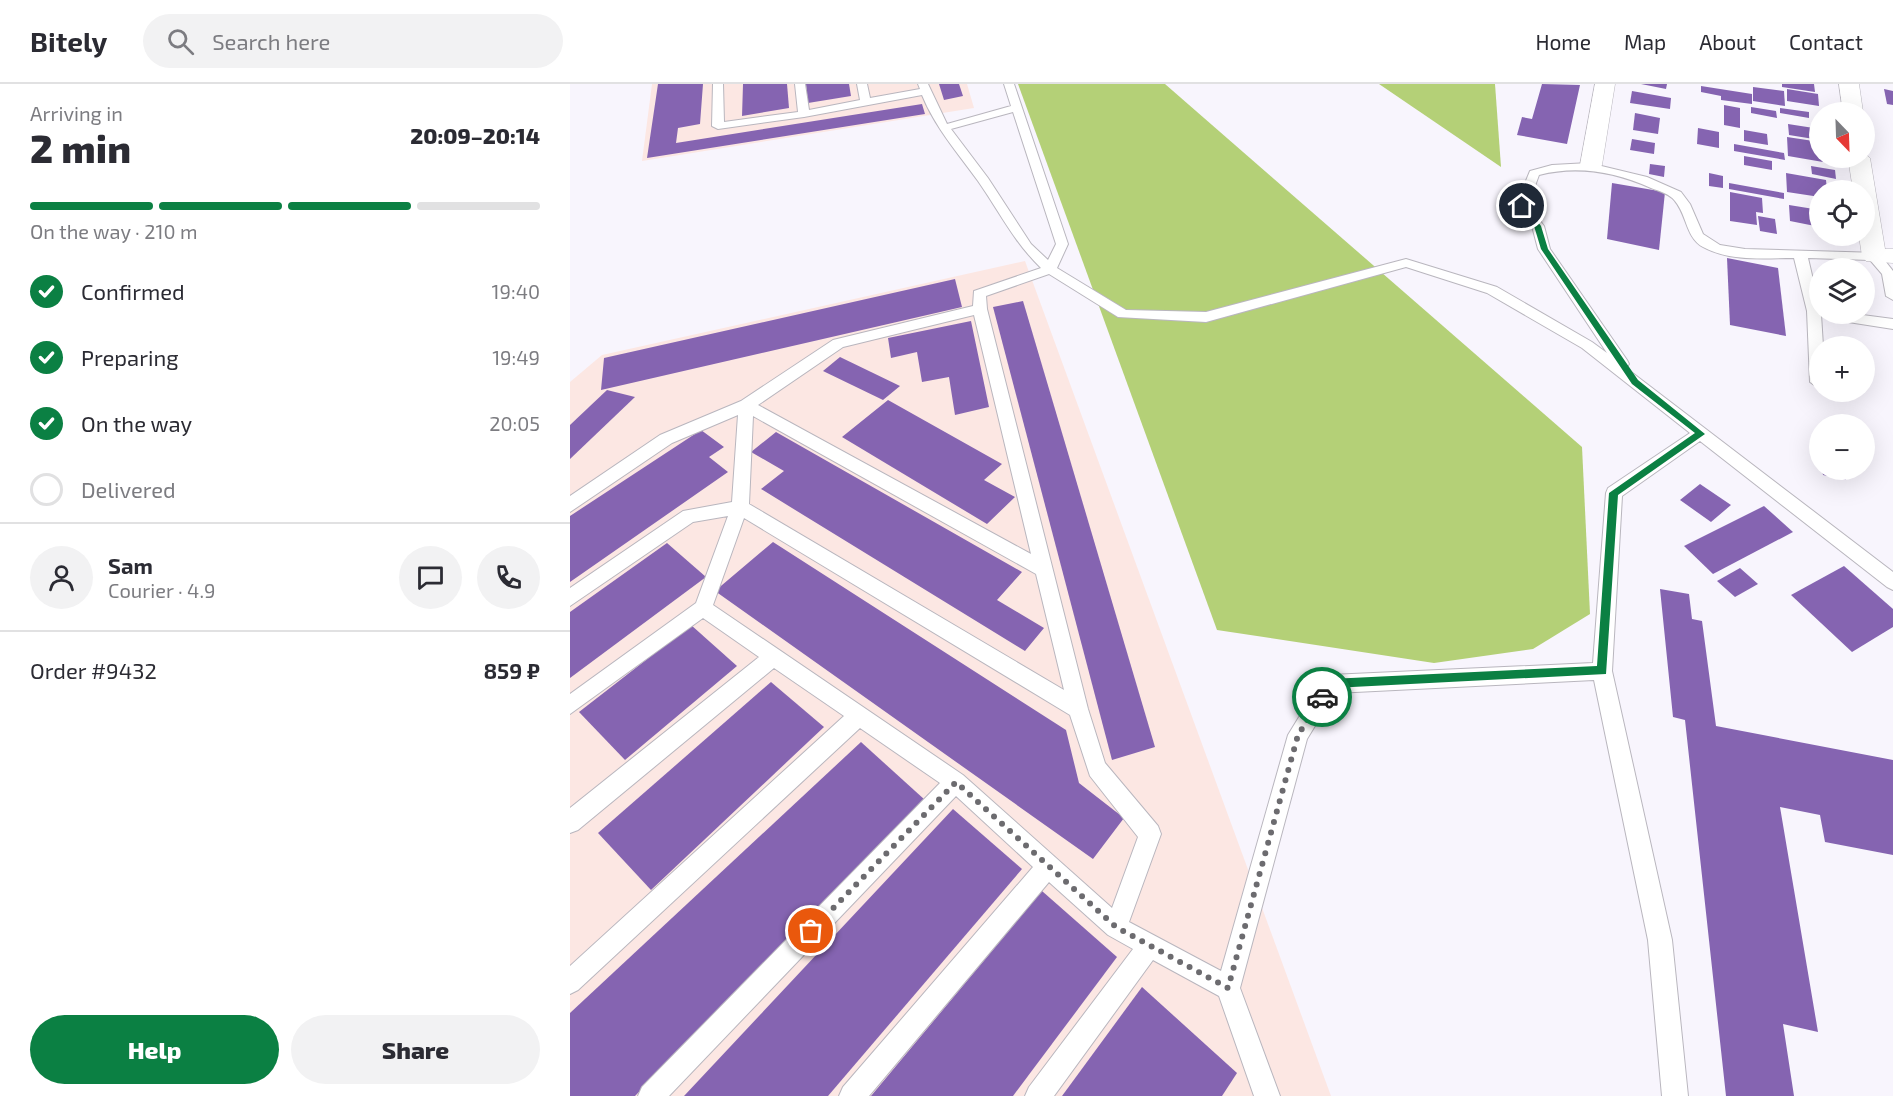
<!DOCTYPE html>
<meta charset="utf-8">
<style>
:root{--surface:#fff;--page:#f2f2f3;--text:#2b2b33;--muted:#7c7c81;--line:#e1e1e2;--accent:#0b8043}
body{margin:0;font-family:"Exo 2",sans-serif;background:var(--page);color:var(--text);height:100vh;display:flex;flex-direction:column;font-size:22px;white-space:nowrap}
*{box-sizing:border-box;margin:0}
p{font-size:20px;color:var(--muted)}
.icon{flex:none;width:33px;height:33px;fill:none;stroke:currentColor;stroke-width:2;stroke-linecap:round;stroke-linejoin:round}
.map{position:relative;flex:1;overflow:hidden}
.panel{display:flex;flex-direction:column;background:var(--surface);width:570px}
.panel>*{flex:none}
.needle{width:39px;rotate:157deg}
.controls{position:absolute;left:1239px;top:18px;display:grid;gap:12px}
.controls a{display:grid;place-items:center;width:66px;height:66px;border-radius:50%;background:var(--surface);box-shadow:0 6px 24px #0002;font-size:30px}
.pin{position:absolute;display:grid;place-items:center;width:51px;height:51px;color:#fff;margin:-26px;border:3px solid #fff;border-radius:50%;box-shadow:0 2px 6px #0007}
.courier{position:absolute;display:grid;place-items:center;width:60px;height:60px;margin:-30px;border:4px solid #0b8043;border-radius:50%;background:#fff;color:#222;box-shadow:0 2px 8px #0007}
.head em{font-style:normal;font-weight:800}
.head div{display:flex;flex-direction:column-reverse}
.head{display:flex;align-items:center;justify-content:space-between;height:102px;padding:0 30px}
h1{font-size:39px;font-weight:800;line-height:45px}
.bar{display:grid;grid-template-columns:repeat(4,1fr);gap:9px 6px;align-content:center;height:72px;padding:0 30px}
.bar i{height:8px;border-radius:4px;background:var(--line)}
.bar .selected{background:var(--accent)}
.bar p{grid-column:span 4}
.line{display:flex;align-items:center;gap:15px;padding:0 30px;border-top:2px solid var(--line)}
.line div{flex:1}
.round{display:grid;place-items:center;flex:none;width:63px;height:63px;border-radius:32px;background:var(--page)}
ol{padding:0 30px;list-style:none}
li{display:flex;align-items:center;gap:18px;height:66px}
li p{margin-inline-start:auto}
li .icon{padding:6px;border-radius:50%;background:var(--accent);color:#fff;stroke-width:4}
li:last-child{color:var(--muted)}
li i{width:33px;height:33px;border:3px solid var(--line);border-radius:50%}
.action{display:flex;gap:12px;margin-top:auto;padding:12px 30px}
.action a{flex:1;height:69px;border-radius:36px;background:var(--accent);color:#fff;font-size:24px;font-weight:800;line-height:69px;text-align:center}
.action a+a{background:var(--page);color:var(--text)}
header{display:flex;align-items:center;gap:36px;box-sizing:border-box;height:84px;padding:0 30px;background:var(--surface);border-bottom:2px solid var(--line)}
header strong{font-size:28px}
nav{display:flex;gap:33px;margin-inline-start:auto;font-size:21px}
.search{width:420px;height:54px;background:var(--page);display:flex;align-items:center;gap:15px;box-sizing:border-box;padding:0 21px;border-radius:33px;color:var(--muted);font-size:22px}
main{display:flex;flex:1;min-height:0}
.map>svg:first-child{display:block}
.industrial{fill:#fce7e3}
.forest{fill:#b4d077}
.building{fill:#8564b1}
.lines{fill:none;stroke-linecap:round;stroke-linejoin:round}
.lane-casing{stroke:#b9b6be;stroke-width:2}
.street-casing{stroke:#b9b6be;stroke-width:1}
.lane{fill:#fff;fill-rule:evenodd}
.street{fill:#fff;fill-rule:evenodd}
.route{fill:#0b8043}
.done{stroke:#6c6b6f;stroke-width:6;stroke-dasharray:0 10.8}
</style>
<header>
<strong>Bitely</strong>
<div class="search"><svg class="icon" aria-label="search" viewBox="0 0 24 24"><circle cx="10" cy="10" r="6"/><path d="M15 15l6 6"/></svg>Search here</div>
<nav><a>Home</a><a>Map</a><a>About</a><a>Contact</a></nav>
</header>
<main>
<section class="panel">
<div class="head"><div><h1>2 min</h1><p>Arriving in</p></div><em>20:09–20:14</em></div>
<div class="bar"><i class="selected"></i><i class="selected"></i><i class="selected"></i><i></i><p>On the way · 210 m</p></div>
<ol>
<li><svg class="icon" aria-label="check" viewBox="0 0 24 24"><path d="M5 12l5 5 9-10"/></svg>Confirmed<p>19:40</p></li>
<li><svg class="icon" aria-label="check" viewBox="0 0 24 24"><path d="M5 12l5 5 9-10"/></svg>Preparing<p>19:49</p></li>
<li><svg class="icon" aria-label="check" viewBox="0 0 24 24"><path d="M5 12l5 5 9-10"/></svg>On the way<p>20:05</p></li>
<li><i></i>Delivered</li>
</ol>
<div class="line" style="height:108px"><a class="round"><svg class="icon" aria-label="person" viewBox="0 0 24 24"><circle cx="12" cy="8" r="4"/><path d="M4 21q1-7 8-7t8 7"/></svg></a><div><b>Sam</b><p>Courier · 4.9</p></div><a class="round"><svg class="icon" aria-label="chat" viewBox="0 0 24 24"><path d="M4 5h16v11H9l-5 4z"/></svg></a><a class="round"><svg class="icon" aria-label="phone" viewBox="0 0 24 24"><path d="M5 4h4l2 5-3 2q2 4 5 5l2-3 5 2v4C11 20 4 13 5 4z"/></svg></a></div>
<div class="line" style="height:78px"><div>Order #9432</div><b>859 ₽</b></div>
<div class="action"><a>Help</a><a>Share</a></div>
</section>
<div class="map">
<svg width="1323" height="1012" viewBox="0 0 1323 1012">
<rect width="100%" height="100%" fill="#f8f5fd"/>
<g class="industrial">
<path d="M82 0H397L404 24 72 77Z"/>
<path d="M455 177 761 1012H0V298L32 271Z"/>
</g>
<g class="forest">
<path d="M448 0H595L1012 363 1020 530 963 565 864 579 647 546Z"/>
<path d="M809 0H925L931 83Z"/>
</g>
<g class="building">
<path d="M88 0H133L130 40 108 44 106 59 352 20 355 30 77 74Z"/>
<path d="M173 0H217L219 24 172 32Z"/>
<path d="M236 0H279L281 12 238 19Z"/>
<path d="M369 0H389L393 12 374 16Z"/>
<path d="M972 0 1010 1 997 60 947 51 952 33 962 35Z"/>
<path d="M1071 0H1097L1096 5Z"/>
<path d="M1212 0H1244L1245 8 1212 3Z"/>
<path d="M1131 2 1182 10V20L1151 16V12L1131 8Z"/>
<path d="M1183 3 1214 7 1215 22 1183 17Z"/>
<path d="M1217 5 1248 10 1249 22 1217 17Z"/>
<path d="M1314 5 1323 7V21L1317 20Z"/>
<path d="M1062 7 1101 14 1100 25 1060 19Z"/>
<path d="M1154 21 1170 24V44L1154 41Z"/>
<path d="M1181 23 1206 27 1207 34 1181 29Z"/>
<path d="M1210 24 1239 28V34L1210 29Z"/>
<path d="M1065 29 1090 34 1088 50 1063 46Z"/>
<path d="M1218 40 1250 45V56L1219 51Z"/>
<path d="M1128 44 1149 48V64L1127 60Z"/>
<path d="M1174 46 1197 50 1198 61 1174 57Z"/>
<path d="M1217 53 1250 58V74H1252L1253 78 1218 72Z"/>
<path d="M1062 55 1085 59 1084 70 1060 66Z"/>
<path d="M1164 60 1214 69 1215 76 1164 67Z"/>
<path d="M1174 72 1202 77V86L1174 81Z"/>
<path d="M1080 80 1095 82 1094 93 1079 90Z"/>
<path d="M1241 82 1265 86 1266 95 1242 90Z"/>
<path d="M1139 89 1153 92V104L1139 102Z"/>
<path d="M1216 89 1256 96 1257 106H1250V113L1217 108Z"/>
<path d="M1042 99 1095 108 1089 166 1037 155Z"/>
<path d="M1159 99 1214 109V115L1159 105Z"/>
<path d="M1160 108 1192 114 1193 129 1186 128 1187 141 1160 137Z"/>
<path d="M1219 121 1250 126V143L1220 137Z"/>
<path d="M1188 132 1205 135 1207 150 1190 147Z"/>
<path d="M1157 174 1208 184 1216 252 1160 241Z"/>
<path d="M385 195 392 223 31 306 34 274Z"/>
<path d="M453 217 585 663 542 676 423 223Z"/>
<path d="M401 237 419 323 385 331 379 293 352 298 347 268 321 274 318 254Z"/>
<path d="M270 273 330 302 313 316 253 287Z"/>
<path d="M37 306 65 313 0 375V341Z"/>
<path d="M318 316 432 380 414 396 445 413 417 440 272 353Z"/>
<path d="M131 346 154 363 139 373 158 388 0 498V432Z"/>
<path d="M206 348 452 488 427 516 474 544 455 567 191 405 214 387 181 368Z"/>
<path d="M1252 386H1275L1276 396 1253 391Z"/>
<path d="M1130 400 1161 421 1141 438 1110 416Z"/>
<path d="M1194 422 1223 448 1143 490 1114 462Z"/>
<path d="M203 458 496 646 509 699 554 734 523 775 145 507Z"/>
<path d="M97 459 136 493 0 594V528Z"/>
<path d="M1274 482 1323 525V543L1282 568 1221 511Z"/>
<path d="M1170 484 1188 500 1165 513 1147 497Z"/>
<path d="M1090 505 1119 510 1122 535 1132 537 1146 642 1323 676V771L1255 758 1250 731 1210 723 1248 948 1213 940 1224 1012H1156L1115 636 1103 633Z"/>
<path d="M121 541 167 582 55 676 9 628Z"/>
<path d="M201 598 254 643 81 806 28 749Z"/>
<path d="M291 658 355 716 65 1012H0V929Z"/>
<path d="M383 725 452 785 258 1012H114Z"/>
<path d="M472 807 547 873 443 1012H301Z"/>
<path d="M572 903 667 989 652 1012H492Z"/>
</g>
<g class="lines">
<g class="lane-casing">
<g id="lane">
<path d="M143 0H153L154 38 228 28 225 0H235L239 26 290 16 287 0H297L300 14 350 5 348 0H358L377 40 441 22 434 0H444L498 160 487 184 556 226 636 228 836 175 927 203 1022 258 1037 269 968 165 962 142 946 121 960 87 982 81 1019 79 1077 93 1111 108 1120 120 1133 150 1150 161 1175 165 1309 169 1323 187V216L1316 212 1312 190 1300 176 1238 174 1251 230 1253 262H1250V302L1247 303 1240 298 1237 227 1224 174C1195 174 1160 178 1133 163 1116 154 1117 131 1105 117 1100 110 1089 107 1081 104 1045 88 1008 81 969 91L958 121 974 142 980 165 1057 276 1059 280 1056 284 1323 488V506L1317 503 1130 357 1052 412 1042 587 1102 856 1118 1012H1092L1078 856 1024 596 765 609 737 655 670 904 710 1012H684L649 912 583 876 484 1012H455L459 1003 563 865 538 851 479 798 299 1012H269L273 1003 463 783 386 712 99 1012H68L72 1003 370 699 290 644 8 906 0 910V882L274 632 204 584 8 746 0 749V724L189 573 133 534 0 630V610L126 519 158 432 123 438 0 522V504L113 427 162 418 168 331 102 359 0 428V412L90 351 171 317 263 256 403 222 404 207 471 184C444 158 429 127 408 97 387 68 365 43 352 11L234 33 148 45 142 42ZM443 28 486 160 478 176 461 160 418 94 381 45ZM836 183 917 209 1012 264 1120 349 1038 404 1036 409 1023 579 760 591 753 594 718 651 651 887 559 838 591 750 588 742 535 679 518 625 417 225 416 212 479 190 548 233 636 238ZM404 231 461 470 188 321 273 263ZM183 332 466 490 494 606 179 420ZM174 434 500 631 520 692 568 753 542 824 393 691 143 521Z"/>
<path d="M1252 230H1285L1323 235V245L1259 235Z"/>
</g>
</g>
<g class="street-casing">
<g id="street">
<path d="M1025 0H1045L1032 81 1029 86H1013L1010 81Z"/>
<path d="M1269 0H1289L1293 28H1273Z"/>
<path d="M1294 69 1300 74 1315 165H1323V179L1296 177 1292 172 1289 152H1294V106H1283L1278 74H1294Z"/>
</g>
</g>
<use href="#lane" class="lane"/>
<use href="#street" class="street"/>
</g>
<path class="route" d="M949 120H954L971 142 978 165 1068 296 1135 350 1048 411 1036 590 763 604 756 616H748V609L760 595 1027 582 1039 409 1125 349 1062 300 971 165 964 142Z"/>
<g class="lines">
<path class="done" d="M241 847 386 698 546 843 658 904 728 651 752 613"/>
</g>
</svg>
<div class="controls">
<a><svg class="needle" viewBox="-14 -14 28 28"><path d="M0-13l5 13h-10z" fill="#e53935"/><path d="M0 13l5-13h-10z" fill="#7c7c81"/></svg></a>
<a><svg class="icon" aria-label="locate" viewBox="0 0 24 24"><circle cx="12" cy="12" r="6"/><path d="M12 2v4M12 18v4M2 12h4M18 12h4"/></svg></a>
<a><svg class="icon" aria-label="layers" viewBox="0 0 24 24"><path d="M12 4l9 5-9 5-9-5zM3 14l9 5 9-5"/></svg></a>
<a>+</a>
<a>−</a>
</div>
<div class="pin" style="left:241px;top:847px;background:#ea580c"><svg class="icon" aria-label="bag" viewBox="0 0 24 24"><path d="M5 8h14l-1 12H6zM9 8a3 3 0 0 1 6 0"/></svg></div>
<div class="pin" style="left:952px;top:122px;background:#1f2937"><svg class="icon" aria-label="home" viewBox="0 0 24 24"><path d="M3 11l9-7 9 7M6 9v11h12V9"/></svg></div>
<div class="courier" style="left:752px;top:613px"><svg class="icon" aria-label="car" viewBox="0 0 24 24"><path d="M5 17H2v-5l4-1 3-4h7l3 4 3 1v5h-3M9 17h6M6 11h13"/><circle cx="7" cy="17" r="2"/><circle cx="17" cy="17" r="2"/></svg></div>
</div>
</main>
